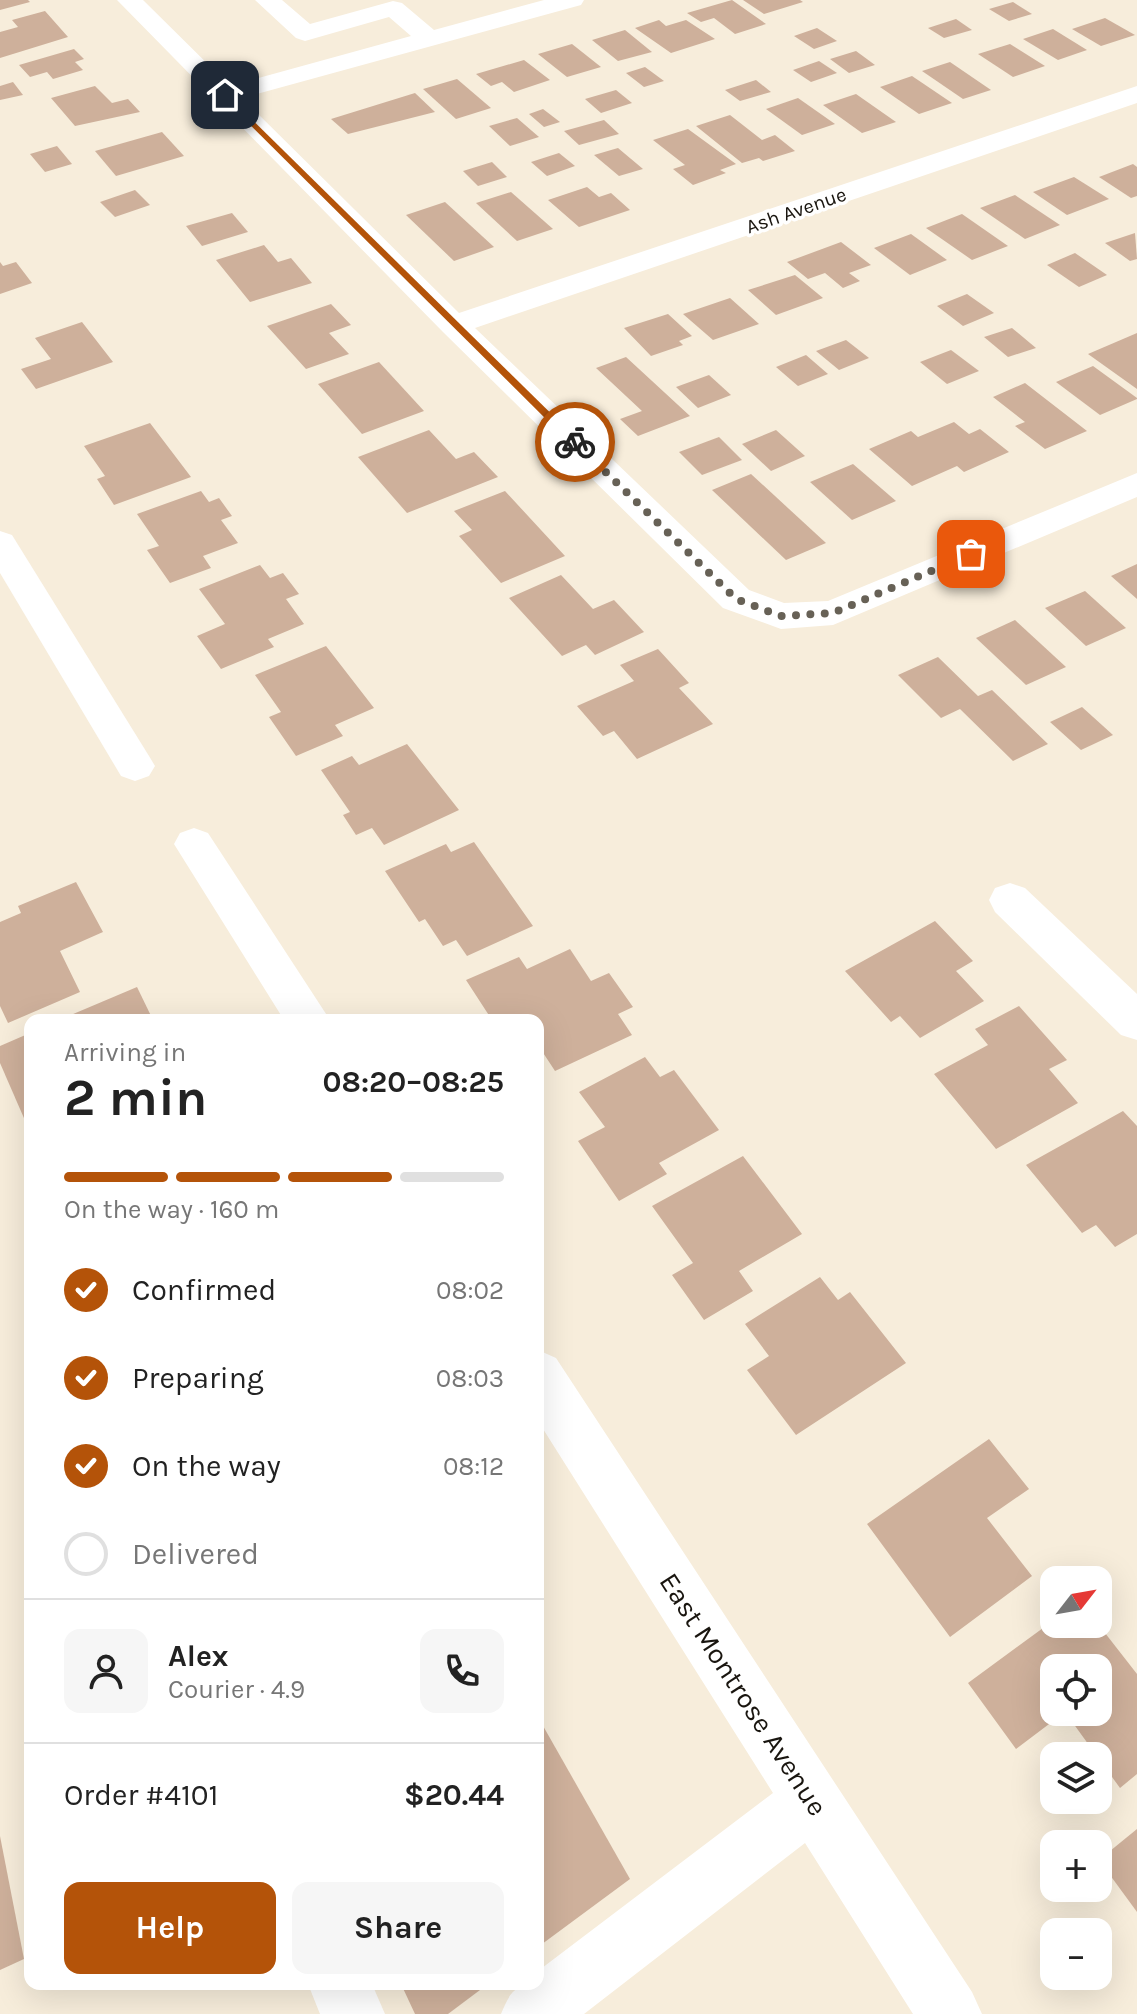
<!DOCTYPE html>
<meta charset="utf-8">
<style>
:root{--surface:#fff;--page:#f6f6f6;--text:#222;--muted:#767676;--line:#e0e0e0;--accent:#b45309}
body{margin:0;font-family:Karla,sans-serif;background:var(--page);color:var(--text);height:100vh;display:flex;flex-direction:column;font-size:30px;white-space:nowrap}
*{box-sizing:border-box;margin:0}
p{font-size:26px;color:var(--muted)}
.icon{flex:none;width:44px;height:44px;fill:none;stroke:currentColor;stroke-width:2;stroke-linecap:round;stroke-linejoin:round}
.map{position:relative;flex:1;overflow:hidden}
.details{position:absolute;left:24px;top:1014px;width:520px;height:976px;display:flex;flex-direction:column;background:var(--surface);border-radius:16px;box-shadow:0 8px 32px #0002}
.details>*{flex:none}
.needle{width:52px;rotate:59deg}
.controls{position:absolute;left:1040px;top:1566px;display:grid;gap:16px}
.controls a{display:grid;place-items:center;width:72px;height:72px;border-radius:16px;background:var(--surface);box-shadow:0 8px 32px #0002;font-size:40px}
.pin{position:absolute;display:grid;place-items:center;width:68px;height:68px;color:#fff;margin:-34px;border-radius:16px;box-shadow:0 4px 12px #0006}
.courier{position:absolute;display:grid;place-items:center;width:80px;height:80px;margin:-40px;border:6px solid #b45309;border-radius:50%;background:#fff;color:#222;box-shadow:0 2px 10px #0007}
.summary em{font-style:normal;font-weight:700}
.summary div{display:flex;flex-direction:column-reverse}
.summary{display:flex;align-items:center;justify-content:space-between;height:136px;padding:0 40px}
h1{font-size:52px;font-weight:700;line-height:60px}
.bar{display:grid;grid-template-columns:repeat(4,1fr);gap:12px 8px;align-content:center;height:96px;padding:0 40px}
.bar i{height:10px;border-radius:6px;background:var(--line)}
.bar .on{background:var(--accent)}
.bar p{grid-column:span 4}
.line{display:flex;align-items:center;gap:20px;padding:0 40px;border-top:2px solid var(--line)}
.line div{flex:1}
.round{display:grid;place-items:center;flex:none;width:84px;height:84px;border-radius:16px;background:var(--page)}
ol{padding:0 40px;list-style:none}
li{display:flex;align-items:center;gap:24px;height:88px}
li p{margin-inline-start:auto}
li .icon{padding:8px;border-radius:50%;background:var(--accent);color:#fff;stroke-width:4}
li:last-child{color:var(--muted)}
li i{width:44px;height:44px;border:4px solid var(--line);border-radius:50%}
.action{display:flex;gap:16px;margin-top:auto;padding:16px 40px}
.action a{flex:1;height:92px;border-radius:16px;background:var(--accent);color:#fff;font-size:32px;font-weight:700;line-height:92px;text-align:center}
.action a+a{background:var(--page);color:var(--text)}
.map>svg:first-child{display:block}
.building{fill:#ceb09b;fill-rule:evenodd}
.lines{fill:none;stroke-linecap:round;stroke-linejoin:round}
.minor{fill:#fff;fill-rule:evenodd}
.route{fill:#b45309}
.done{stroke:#676156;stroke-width:8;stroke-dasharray:0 14.4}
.labels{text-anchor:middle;stroke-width:7;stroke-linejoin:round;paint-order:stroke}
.far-street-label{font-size:20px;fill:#19150f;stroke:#fff}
.near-street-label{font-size:28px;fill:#19150f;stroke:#fff}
</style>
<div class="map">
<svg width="1137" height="2014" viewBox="0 0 1137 2014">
<rect width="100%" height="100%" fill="#f7eddb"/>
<g class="building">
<path d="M0 0H28L30 2 0 10Z"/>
<path d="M732 0 766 24 735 34 714 18 701 22 687 13Z"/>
<path d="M743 0H800L803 2 764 14Z"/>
<path d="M1013 2 1032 14 1009 21 989 9Z"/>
<path d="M45 11 68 37 0 58V32L18 27 12 20Z"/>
<path d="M1105 18 1135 35 1101 46 1072 29Z"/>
<path d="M956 19 972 30 944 38 928 28Z"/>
<path d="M659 20 666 26 686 20 715 39 671 53 635 28Z"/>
<path d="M817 28 837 41 814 49 794 36Z"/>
<path d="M1053 29 1087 50 1058 60 1023 39Z"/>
<path d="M625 30 652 52 618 61 592 40Z"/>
<path d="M572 44 601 67 567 77 538 54Z"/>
<path d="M1010 44 1045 66 1013 77 978 54Z"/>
<path d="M74 49 84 59 75 62 83 70 53 79 47 72 30 77 19 65Z"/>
<path d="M856 51 875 65 849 73 830 59Z"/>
<path d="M524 60 550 80 514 92 502 82 491 86 476 74Z"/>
<path d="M819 61 837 73 811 82 793 70Z"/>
<path d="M950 62 991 90 963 99 922 71Z"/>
<path d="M645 67 664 81 644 87 626 73Z"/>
<path d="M912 76 952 103 919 114 880 87Z"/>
<path d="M457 79 491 108 456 119 423 89Z"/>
<path d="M756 80 771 92 740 101 725 90Z"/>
<path d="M13 82 23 95 0 100V86Z"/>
<path d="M95 86 112 103 128 99 140 112 75 126 51 98Z"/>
<path d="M616 90 632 103 601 113 585 99Z"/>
<path d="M415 93 435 112 348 134 331 119Z"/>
<path d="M856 94 896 122 862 133 823 105Z"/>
<path d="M798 98 835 124 802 135 766 109Z"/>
<path d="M543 109 560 122 544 127 529 114Z"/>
<path d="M730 115 762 140 775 135 795 151 763 161 759 158 742 163 696 126Z"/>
<path d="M517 118 539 137 510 146 489 126Z"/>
<path d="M604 120 619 134 579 145 564 131Z"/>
<path d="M688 129 736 164 720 170 726 173 693 185 673 169 685 165 653 140Z"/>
<path d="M162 132 184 156 116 176 95 151Z"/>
<path d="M57 146 72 164 45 172 30 154Z"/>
<path d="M618 148 643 169 619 176 594 155Z"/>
<path d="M559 153 575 166 547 176 531 162Z"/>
<path d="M492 162 507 177 478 186 463 171Z"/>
<path d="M1133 164 1137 167V196L1131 198 1099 177Z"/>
<path d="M1074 177 1109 199 1067 215 1033 192Z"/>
<path d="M587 187 599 197 611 193 630 210 579 227 548 200Z"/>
<path d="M135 190 150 205 115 217 100 202Z"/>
<path d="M511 192 553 229 517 241 476 203Z"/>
<path d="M1015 195 1060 225 1025 239 980 208Z"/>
<path d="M445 202 494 247 454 261 406 215Z"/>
<path d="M232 213 248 232 202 246 186 226Z"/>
<path d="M962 214 1008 246 972 260 926 228Z"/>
<path d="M1135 233 1137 259 1130 261 1105 243Z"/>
<path d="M911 234 947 260 910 275 874 248Z"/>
<path d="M841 242 871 265 849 273 860 281 843 288 825 273 808 279 787 262Z"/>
<path d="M264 245 278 262 291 258 312 283 250 302 216 260Z"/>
<path d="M1075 253 1107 275 1079 287 1047 265Z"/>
<path d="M0 262 3 266 16 262 32 283 0 294Z"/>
<path d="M795 275 823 298 776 315 748 290Z"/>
<path d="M967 294 994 313 963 326 937 306Z"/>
<path d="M730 298 759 324 713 340 683 314Z"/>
<path d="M331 304 351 325 329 333 349 354 306 369 267 326Z"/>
<path d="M668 314 692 336 679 341 683 345 651 356 624 328Z"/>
<path d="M82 322 113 362 36 389 21 369 51 359 35 338Z"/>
<path d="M1012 328 1036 348 1008 357 984 337Z"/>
<path d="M1137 333V389L1088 354Z"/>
<path d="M846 340 869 358 839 370 816 351Z"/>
<path d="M951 350 979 371 947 384 920 362Z"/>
<path d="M806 355 828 374 798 386 776 367Z"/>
<path d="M626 357 690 416 638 436 620 419 642 411 596 368Z"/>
<path d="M379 362 424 411 362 434 318 384Z"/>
<path d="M1093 366 1137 398V399L1100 415 1056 382Z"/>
<path d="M709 375 731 395 698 408 676 387Z"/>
<path d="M1025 383 1087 431 1045 449 1015 426 1025 422 993 397Z"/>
<path d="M954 422 969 434 980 429 1009 452 964 472 957 466 912 486 869 449 911 431 918 437Z"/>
<path d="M150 423 191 477 114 505 97 479 105 476 84 446Z"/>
<path d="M429 430 456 459 474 452 498 477 407 513 358 457Z"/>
<path d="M776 430 805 456 771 471 742 444Z"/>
<path d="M719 437 742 460 702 475 679 452Z"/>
<path d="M853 464 896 501 852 520 810 482Z"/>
<path d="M751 474 826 543 786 560 712 490Z"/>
<path d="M201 491 209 502 219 498 232 516 221 520 238 543 203 556 211 568 170 583 147 550 159 546 137 514Z"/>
<path d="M505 491 565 556 501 583 459 536 472 530 454 511Z"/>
<path d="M1137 564V599L1111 576Z"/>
<path d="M260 565 270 578 283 573 299 594 286 599 304 624 268 639 274 647 221 669 197 636 225 624 199 589Z"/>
<path d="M561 575 593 609 614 600 644 632 595 655 586 645 562 656 509 598Z"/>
<path d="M1085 591 1126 628 1086 646 1045 608Z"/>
<path d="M1015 620 1066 667 1026 685 976 638Z"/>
<path d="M326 646 374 708 335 725 343 736 296 756 269 717 281 712 255 675Z"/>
<path d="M658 649 689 683 679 688 713 724 637 759 614 731 603 736 577 706 634 681 620 665Z"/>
<path d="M938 657 978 696 992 690 1048 744 1013 761 960 709 941 718 898 675Z"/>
<path d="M1082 707 1113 735 1081 750 1050 722Z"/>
<path d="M407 744 459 810 384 845 372 828 356 835 343 815 350 812 321 770 352 756 359 765Z"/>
<path d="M474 842 533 926 467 956 456 940 443 946 425 919 419 922 385 871 446 844 451 852Z"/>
<path d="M76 882 103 932 60 951 80 992 8 1023 0 1006V922L21 913 18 906Z"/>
<path d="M935 921 973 961 956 971 984 1001 920 1038 900 1016 891 1022 845 971Z"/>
<path d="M570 949 591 981 609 973 633 1007 618 1014 632 1035 555 1071 538 1045V1020H492L466 980 519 957 527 969Z"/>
<path d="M137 987 153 1020H59Z"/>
<path d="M1019 1006 1067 1060 1049 1069 1078 1103 996 1149 934 1074 988 1045 975 1029Z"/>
<path d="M30 1033V1132L0 1063V1046Z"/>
<path d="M645 1057 660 1077 674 1070 719 1130 659 1163 667 1174 619 1201 578 1141 605 1127 579 1092Z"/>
<path d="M1123 1111 1137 1126V1234L1115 1247 1096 1225 1082 1233 1026 1165Z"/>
<path d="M743 1156 802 1234 739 1271 753 1291 704 1320 672 1275 693 1263 652 1206Z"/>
<path d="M820 1277 838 1300 850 1292 906 1363 796 1435 747 1370 769 1356 745 1324Z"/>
<path d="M989 1439 1029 1489 987 1518 1032 1576 950 1637 867 1524Z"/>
<path d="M1054 1620V1624H1098L1137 1674V1774L1120 1788 1065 1712 1016 1749 968 1683ZM1054 1668H1098V1712H1054Z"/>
<path d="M538 1717 630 1879 538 1947Z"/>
<path d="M1137 1829V1912L1099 1860Z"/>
<path d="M0 1836 24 1959 0 1970Z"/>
<path d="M401 1984H488L448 2014H415Z"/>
</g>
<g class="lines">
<g class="minor">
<path d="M117 0H143L230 86 411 36 389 17 305 41 296 38 255 0H282L310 24 393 1 402 3 434 30 544 0H584L581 5 242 98 459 313 1137 86V103L475 328 749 590 784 603 828 601 1137 473V497L833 625 781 629 723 608 443 332Z"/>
<path d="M0 531 12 535 149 756 155 766 149 776 135 781 121 776 0 573Z"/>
<path d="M194 828 208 833 330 1020H284L174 844 180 833Z"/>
<path d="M1010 883 1025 888 1137 994V1040L1121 1035 995 912 989 900 995 888Z"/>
<path d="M538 1350 556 1358 972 1992 982 2014H913L805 1843 584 2014H501C510 1993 514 1984 538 1984V1971L773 1793 538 1421Z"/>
<path d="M308 1984H372L385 2014H320Z"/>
</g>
</g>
<path class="route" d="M225 93 578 440V444H571L222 97Z"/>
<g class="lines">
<path class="done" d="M575 442 736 599 781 616 833 613 971 554"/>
</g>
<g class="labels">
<g class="far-street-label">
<text transform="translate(796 210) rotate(-19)" y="7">Ash Avenue</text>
</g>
<g class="near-street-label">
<text transform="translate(744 1694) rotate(57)" y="10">East Montrose Avenue</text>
</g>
</g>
</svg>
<div class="controls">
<a><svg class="needle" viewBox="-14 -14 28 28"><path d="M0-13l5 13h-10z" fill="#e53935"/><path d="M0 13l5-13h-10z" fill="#767676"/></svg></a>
<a><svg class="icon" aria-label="locate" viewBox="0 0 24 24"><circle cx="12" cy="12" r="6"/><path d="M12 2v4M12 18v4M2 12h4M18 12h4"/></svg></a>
<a><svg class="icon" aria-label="layers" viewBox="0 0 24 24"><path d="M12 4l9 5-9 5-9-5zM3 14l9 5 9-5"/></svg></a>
<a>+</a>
<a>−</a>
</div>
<div class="pin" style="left:971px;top:554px;background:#ea580c"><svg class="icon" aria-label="bag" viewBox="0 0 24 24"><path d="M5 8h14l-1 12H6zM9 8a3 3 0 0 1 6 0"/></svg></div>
<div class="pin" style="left:225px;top:95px;background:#1f2937"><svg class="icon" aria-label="home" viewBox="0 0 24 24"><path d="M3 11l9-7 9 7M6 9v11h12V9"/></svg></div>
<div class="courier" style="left:575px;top:442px"><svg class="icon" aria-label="bike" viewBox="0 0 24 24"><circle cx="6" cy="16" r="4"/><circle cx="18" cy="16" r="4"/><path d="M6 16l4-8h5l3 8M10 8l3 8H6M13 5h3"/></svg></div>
<section class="details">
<div class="summary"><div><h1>2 min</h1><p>Arriving in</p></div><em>08:20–08:25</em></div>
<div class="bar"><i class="on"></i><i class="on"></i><i class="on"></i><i></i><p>On the way · 160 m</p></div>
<ol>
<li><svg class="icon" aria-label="check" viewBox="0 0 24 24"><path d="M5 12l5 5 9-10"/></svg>Confirmed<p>08:02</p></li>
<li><svg class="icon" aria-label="check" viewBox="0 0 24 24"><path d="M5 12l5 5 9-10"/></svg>Preparing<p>08:03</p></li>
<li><svg class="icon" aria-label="check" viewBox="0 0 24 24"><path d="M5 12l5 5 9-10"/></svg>On the way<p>08:12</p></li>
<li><i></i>Delivered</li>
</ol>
<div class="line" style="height:144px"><a class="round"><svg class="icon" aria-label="person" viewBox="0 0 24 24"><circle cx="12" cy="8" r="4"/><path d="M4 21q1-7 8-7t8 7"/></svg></a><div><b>Alex</b><p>Courier · 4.9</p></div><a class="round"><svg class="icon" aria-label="phone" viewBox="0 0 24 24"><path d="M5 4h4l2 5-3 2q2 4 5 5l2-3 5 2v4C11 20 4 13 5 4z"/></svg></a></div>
<div class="line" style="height:104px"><div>Order #4101</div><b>$20.44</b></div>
<div class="action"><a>Help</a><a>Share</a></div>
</section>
</div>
